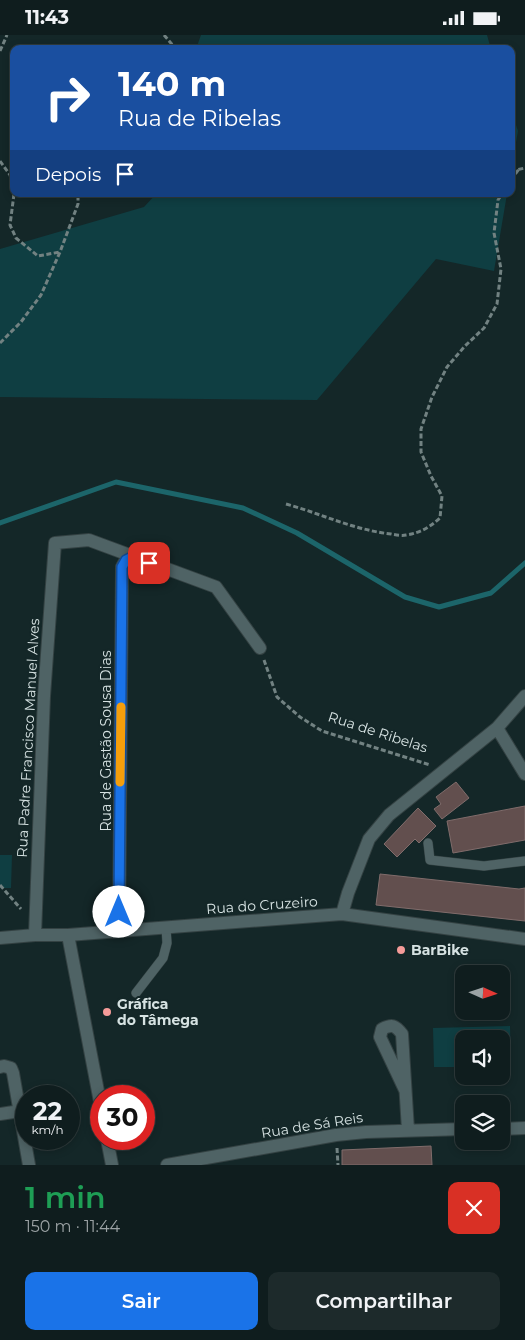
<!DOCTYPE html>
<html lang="pt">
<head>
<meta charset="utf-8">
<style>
  body { margin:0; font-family:Montserrat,sans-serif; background:#1d2a2b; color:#f1f3f6; height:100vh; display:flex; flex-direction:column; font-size:19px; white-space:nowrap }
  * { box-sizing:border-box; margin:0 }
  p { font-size:16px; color:#9ba2a4 }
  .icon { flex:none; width:28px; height:28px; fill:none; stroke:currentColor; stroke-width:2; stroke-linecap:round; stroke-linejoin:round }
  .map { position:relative; height:1130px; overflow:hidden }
  .drawer { display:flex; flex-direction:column; background:#0f1d1e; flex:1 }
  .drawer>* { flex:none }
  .top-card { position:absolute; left:10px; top:10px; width:505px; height:152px; border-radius:10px; box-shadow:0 2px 8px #0003,0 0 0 1px #2f3b3c; background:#1a4fa0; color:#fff; overflow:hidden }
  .needle { width:32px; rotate:93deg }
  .tools { position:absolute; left:455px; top:930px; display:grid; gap:10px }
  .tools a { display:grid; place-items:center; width:55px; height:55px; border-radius:10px; background:#0f1d1e; box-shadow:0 2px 8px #0003,0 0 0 1px #2f3b3c; font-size:25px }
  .speed { position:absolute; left:15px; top:1050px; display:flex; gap:10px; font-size:25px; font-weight:700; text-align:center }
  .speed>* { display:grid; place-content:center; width:65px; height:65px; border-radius:50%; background:#0f1d1e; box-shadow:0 2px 8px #0003,0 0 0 1px #2f3b3c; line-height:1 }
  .speed small { font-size:12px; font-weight:400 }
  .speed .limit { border:8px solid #d22; background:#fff; color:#111 }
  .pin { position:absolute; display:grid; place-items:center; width:42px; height:42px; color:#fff; margin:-21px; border-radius:10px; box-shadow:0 2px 8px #0006 }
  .me { position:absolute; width:55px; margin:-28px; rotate:0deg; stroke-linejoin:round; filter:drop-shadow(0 0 4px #0008) }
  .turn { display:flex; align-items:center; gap:18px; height:105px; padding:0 25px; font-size:22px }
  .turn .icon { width:65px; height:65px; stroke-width:2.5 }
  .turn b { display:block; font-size:35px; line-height:42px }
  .then { display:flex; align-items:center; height:48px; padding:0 25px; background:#0003; gap:10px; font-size:19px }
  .round { display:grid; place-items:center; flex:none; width:52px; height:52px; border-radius:10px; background:#1d2a2b }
  .summary { display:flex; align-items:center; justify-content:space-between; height:85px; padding:0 25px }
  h1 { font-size:30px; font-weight:600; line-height:38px; color:#1e9e55 }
  .cta { display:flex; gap:10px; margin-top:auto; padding:10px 25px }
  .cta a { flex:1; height:58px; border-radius:10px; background:#1a73e8; color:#fff; font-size:20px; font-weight:600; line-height:58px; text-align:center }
  .cta a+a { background:#1d2a2b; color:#f1f3f6 }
  .status { display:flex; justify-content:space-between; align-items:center; height:35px; padding:0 25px; background:#0f1d1e; direction:ltr }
  .status svg { height:14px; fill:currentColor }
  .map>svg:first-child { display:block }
</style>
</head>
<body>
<div class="status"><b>11:43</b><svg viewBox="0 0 49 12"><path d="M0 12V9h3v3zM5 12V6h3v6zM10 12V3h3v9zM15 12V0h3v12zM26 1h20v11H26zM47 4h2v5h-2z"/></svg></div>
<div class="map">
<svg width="525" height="1130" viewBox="0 0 525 1130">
  <rect width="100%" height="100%" fill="#142728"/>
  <path fill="#0f3e42" d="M201 0H487L491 14H196Z
    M511 75 518 96 511 136Z
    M156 159H507L494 236 436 224 317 365 0 362V214L144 172Z
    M0 820H12L11 853H0Z
    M510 991 511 1031H501V1004H464V1032H434L433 993Z"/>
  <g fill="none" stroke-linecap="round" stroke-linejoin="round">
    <path stroke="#1c656a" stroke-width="5" d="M0 488 116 447 243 473 297 498 405 562 439 572 491 558 525 528"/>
  </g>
  <path fill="#624f4e" stroke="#806c6b" d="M456 747 469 763 442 784 434 774 441 769 436 762Z
    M525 771V805L453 818 447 786Z
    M418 773 436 791 419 808 415 804 397 822 384 809Z
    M380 839 519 854 525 853V886L376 870Z
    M431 1111 432 1130H342V1115Z"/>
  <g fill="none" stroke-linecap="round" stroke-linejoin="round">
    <defs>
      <path id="lane" d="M428 808 430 825 484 831 525 826
        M136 958 163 923 167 908 166 893"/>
      <path id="street" d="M497 693 525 739
        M342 879 348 858 369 804 389 780 497 693 525 661
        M119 896 122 532 126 525 132 522
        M35 900 44 661 55 508 89 505 216 552 260 613
        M68 900 101 1072
        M0 903 35 900H68L342 879 525 904
        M0 1032 4 1031 11 1033 13 1038 29 1130
        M405 1055 380 1002 382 994C392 989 395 990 402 999L408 1095
        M0 1079 20 1076
        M501 1094 525 1093
        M107 1104 112 1130
        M167 1130 336 1100 366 1097 464 1094"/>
    </defs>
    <use href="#lane" stroke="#344243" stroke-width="10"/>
    <use href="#street" stroke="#344243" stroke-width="14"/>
    <path stroke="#728282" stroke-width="3" stroke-dasharray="5 2.5" stroke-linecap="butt" d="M164 0 176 14
      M0 16 7 0
      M0 126 10 140 14 154
      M511 136 525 133
      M511 145 519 134
      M14 159 10 190 16 203 38 221 60 217
      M0 308 21 287 41 260 60 217 78 169V159
      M286 469C322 479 354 495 391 499 396 500 402 501 406 500 420 498 430 492 440 483L442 461 431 441 421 417V394L432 362 447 332 465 311 484 293 497 269 501 234 494 198 498 165 502 159
      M264 625 277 662 300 682 322 696 430 730
      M0 850 21 874
      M337 1113 338 1130"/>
    <use href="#lane" stroke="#4f6365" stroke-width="9"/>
    <use href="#street" stroke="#4f6365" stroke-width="12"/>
  </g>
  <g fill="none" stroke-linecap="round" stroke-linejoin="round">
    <defs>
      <path id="route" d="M119 877 122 532 126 525 132 522 149 528"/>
    </defs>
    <use href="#route" stroke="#114b97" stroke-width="12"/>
    <use href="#route" stroke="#1a73e8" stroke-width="9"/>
    <path stroke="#f59e0b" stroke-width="9" d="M120 747 121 672"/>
  </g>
  <g fill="#f59b99" stroke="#142728" stroke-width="2">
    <circle cx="401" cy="915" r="5"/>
    <circle cx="107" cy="977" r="5"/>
  </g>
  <g text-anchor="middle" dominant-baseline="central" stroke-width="4" stroke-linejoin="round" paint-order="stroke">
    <g font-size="14" fill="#d6e2e2" stroke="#142728">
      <text transform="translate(378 697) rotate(18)">Rua de Ribelas</text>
      <text transform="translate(28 703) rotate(-87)">Rua Padre Francisco Manuel Alves</text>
      <text transform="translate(106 706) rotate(-90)">Rua de Gastão Sousa Dias</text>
      <text transform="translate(262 870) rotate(-4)">Rua do Cruzeiro</text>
      <text transform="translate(312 1090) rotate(-9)">Rua de Sá Reis</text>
    </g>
    <g font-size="14" font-weight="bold" fill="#d6e2e2" stroke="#142728" text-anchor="start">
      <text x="411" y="915">BarBike</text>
      <text x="117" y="969">Gráfica<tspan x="117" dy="16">do Tâmega</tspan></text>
    </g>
  </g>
</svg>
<div class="tools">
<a><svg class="needle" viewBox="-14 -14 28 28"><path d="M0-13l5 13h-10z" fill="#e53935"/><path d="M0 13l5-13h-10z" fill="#9ba2a4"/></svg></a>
<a><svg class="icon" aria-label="sound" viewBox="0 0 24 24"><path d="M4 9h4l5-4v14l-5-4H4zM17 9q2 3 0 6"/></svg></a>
<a><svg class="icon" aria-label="layers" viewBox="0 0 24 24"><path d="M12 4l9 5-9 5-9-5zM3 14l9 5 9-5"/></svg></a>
</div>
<div class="speed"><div>22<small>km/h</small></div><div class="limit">30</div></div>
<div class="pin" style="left:149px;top:528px;background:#d93025"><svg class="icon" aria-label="arrive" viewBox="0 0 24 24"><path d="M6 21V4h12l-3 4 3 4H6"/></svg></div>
<svg class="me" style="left:119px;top:877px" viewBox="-20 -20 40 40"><circle r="19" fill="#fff"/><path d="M0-13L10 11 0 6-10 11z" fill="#1a73e8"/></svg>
<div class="top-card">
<div class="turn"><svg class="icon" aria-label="right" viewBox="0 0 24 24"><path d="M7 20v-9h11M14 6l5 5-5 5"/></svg><div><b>140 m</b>Rua de Ribelas</div></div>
<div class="then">Depois<svg class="icon" aria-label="arrive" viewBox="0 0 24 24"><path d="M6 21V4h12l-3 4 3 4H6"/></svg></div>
</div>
</div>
<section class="drawer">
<div class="summary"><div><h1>1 min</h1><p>150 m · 11:44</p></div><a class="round" style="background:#d93025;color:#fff"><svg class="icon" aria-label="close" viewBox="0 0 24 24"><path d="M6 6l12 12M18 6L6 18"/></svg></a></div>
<div class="cta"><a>Sair</a><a>Compartilhar</a></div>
</section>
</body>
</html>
